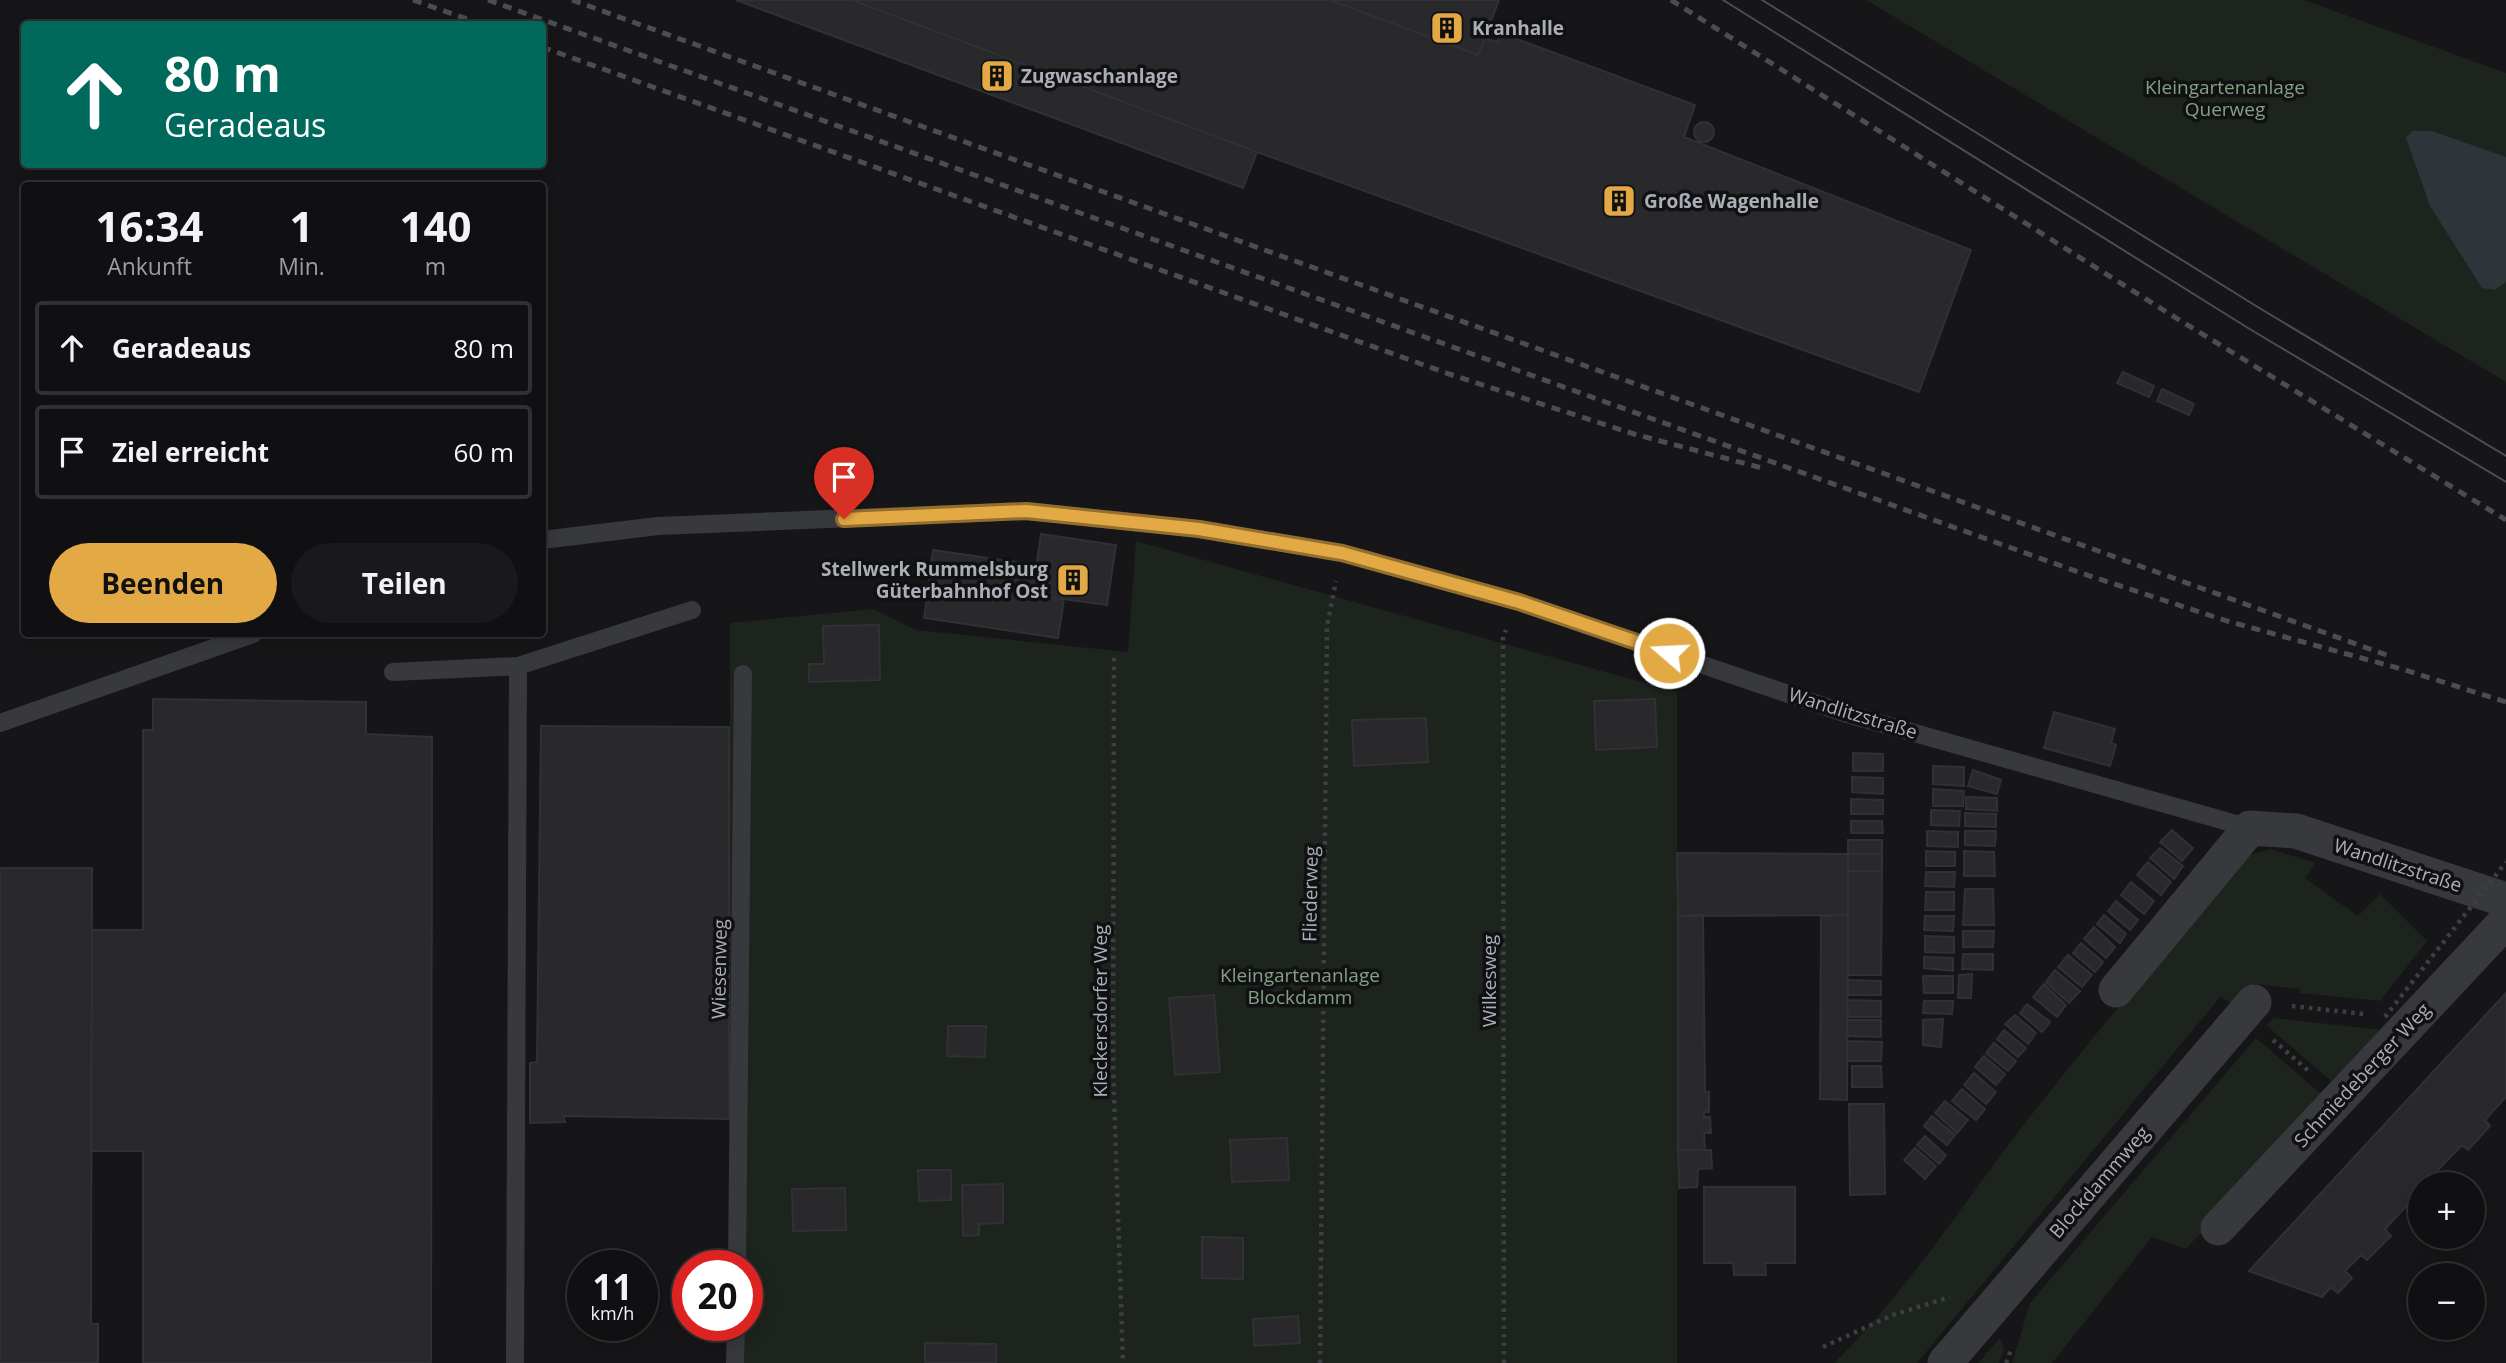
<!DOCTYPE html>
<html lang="de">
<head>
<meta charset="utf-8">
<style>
  body { margin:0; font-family:"Open Sans",sans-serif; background:#19191b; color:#f1f3f6; height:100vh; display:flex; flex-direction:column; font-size:26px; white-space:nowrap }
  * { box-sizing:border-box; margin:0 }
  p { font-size:23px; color:#9c9d9f }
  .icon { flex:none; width:38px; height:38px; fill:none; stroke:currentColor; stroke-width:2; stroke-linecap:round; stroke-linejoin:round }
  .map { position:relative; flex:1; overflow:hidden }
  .details { position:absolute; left:21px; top:182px; width:525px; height:455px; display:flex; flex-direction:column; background:#101012; border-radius:7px; box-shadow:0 4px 18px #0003,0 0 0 2px #303032 }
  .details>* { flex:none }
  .hud { position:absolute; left:21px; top:21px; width:525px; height:147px; border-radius:7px; box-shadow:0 4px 18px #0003,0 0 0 2px #303032; background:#00695c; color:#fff; overflow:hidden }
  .tools { position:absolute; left:2408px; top:1172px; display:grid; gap:14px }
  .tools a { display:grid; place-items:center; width:77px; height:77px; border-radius:50%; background:#101012; box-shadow:0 4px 18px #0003,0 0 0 2px #303032; font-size:35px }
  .speed { position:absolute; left:567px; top:1250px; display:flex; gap:14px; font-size:35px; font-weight:700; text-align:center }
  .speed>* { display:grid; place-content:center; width:91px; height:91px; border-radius:50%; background:#101012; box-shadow:0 4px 18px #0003,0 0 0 2px #303032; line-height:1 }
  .speed small { font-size:18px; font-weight:400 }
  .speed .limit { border:10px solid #d22; background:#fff; color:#111 }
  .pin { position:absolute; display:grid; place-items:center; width:60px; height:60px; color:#fff; margin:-72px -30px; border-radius:50% 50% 50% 0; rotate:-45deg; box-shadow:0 0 7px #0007 }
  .pin .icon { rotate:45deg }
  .me { position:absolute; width:77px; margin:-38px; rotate:289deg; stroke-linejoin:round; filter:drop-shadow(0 0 5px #0008) }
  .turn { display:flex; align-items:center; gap:24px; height:147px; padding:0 28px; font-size:32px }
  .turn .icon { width:91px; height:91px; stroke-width:2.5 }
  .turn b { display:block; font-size:49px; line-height:60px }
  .eta { display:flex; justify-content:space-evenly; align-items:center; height:119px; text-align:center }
  .eta b { font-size:42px; font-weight:700; line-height:49px }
  .cta { display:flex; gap:14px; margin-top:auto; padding:14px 28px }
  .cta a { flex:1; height:80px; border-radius:42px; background:#e2a945; color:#111; font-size:28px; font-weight:700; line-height:80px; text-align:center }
  .cta a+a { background:#19191b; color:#f1f3f6 }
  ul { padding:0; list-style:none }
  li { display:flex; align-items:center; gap:21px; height:94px; margin:0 14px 10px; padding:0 14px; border:4px solid #303032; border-radius:7px }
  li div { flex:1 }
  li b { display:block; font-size:26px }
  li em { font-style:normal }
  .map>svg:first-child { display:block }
</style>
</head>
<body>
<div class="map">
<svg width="2506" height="1363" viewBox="0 0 2506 1363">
  <rect width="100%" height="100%" fill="#161618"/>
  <path fill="#1d231d" d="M1866 0H2304L2506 73V382Z
    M1136 541 1677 692V1363H730V1325H747V1265H730V623L873 609 916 630 1128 652Z
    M2270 849 2316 863 2305 878 2358 916 2380 894 2427 941 2380 1001 2300 993V989L2254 984 2253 995 2238 1010 2221 996 1917 1363H1834C1902 1297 1956 1214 2013 1139 2087 1042 2167 949 2246 856Z
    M2274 1018 2391 1031 2337 1086 2266 1025Z
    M2256 1038 2326 1098 2186 1249 2152 1237 2052 1363H2012L2030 1303Z
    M2000 1338 2004 1350 1999 1363H1978Z"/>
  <path fill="#2d353b" d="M2412 131H2432L2506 157V282L2495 290 2482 288 2430 206 2406 138Z"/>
  <path fill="#29292c" stroke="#303134" stroke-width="2" d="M736 0H852L1257 152 1243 188Z
    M852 0H1330L1478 55 1485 38 1497 42 1501 33 1695 105 1684 137 1971 250 1919 392 1257 152Z
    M1330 0H1499L1478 55Z
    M1694 132a10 10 0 1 1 20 0a10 10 0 1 1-20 0Z
    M2123 372 2154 386 2149 397 2117 383Z
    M2162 389 2194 404 2189 415 2157 401Z
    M1041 534 1116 545 1107 605 1032 595Z
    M933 550 1036 565 1032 595 1064 599 1058 638 924 618Z
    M879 625 880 680 809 682V664H824L823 626Z
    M153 699 366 702V734L432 737 431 1363H143V1151H91L92 930H143V730H153Z
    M1655 699 1657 747 1596 750 1594 701Z
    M2054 712 2115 729 2111 743 2116 745 2110 766 2044 748Z
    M1426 718 1428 762 1354 766 1352 720Z
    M541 726 729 727V1119L563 1116 565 1122 530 1123V1063L537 1062Z
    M1853 753 1883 754V771H1853Z
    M1933 766 1964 767V786L1933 784Z
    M1973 770 2001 780 1997 794 1968 786Z
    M1852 777 1883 778V794L1852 792Z
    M1933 789 1964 791 1963 806H1933Z
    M1966 797 1997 798V811L1966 809Z
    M1851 799 1883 800V814H1851Z
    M1931 810 1960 811 1959 826 1931 825Z
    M1965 813 1996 814V827L1965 826Z
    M1851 821H1882L1883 833H1851Z
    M2172 830 2193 848 2182 861 2160 842Z
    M1927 831 1958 832V847L1927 846Z
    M1965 831H1996L1995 846 1965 845Z
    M1848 840H1882V854H1848Z
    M2160 848 2183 866 2174 879 2150 858Z
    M1926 851 1955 852V866H1926Z
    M1964 851 1994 852 1995 876H1964Z
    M1677 853 1848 854V915L1678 916Z
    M1848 854H1882V871H1848Z
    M2148 862 2171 882 2161 895 2137 875Z
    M0 868H92L91 1324H98V1363H0Z
    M1848 871H1882L1881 975H1848Z
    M1926 872H1955L1954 887 1925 886Z
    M2131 882 2154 901 2144 914 2121 895Z
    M1965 889H1993L1994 925H1963Z
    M1926 892H1954V910H1925Z
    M2116 901 2138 920 2130 930 2108 911Z
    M1703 915 1705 1092H1709V1112H1704V1117H1710L1711 1133H1704L1705 1150H1678V916Z
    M1848 915 1847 1100 1820 1099 1821 916Z
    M2104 915 2126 934 2120 943 2097 924Z
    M1925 916H1954L1953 931 1924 930Z
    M2094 927 2115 947 2106 958 2084 939Z
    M1963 931H1994L1993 947H1963Z
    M1925 936 1954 937V953L1925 952Z
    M2081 943 2103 962 2095 972 2073 953Z
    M1963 954H1993V970L1962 969Z
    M2068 955 2092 975 2082 987 2058 967Z
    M1924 957 1953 958V971L1924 968Z
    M2055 970 2080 991 2069 1003 2046 982Z
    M1972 974 1971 998H1958L1959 975Z
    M1923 976H1953V993H1924Z
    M1848 980 1881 981V995H1848Z
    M2044 984 2066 1005 2057 1017 2033 997Z
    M2506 993V1097L2485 1120 2490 1126 2468 1150 2462 1145 2434 1174 2441 1181 2437 1185H2420V1202L2418 1204 2413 1199 2385 1229 2391 1236 2367 1260 2361 1255 2345 1271 2352 1278 2338 1293 2331 1287 2322 1297 2249 1271Z
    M1214 995 1220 1072 1175 1075 1169 998Z
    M1847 1000 1881 1001V1017H1848Z
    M1924 1001H1953L1952 1014 1923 1013Z
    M2027 1004 2050 1022 2042 1032 2020 1013Z
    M2015 1015 2036 1033 2028 1044 2005 1024Z
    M1943 1019 1941 1047 1923 1045V1020Z
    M1847 1020H1881V1037L1847 1036Z
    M948 1026H986L985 1057 947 1056Z
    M2004 1030 2026 1048 2018 1057 1997 1039Z
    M1847 1041 1882 1042 1881 1061H1847Z
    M1994 1043 2016 1061 2008 1071 1986 1053Z
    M1984 1056 2005 1074 1996 1085 1975 1067Z
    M1852 1066H1881L1882 1087H1852Z
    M1974 1073 1996 1092 1986 1104 1964 1085Z
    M1962 1089 1985 1109 1976 1120 1952 1101Z
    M1945 1101 1968 1120 1957 1133 1935 1113Z
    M1849 1104H1884L1885 1194 1850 1195Z
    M1932 1116 1955 1135 1947 1145 1924 1126Z
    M1925 1136 1946 1155 1939 1164 1917 1145Z
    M1287 1138 1289 1180 1232 1182 1230 1140Z
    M1915 1148 1936 1166 1925 1179 1904 1160Z
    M1678 1150H1711L1712 1168 1698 1169 1697 1187 1679 1188Z
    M918 1170H951V1200L919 1201Z
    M1003 1184V1223L979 1224V1235L963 1236 962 1185Z
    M1704 1187H1795V1263H1765L1766 1275H1734L1733 1263H1704Z
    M845 1188 846 1230 793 1231 792 1189Z
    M1202 1237 1243 1238V1279L1202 1278Z
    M1298 1316 1300 1343 1254 1346 1253 1319Z
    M925 1343 996 1344V1363H925Z"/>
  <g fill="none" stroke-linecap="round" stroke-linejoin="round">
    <path stroke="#3e3f44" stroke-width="4.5" stroke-dasharray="3.5 5" stroke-linecap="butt" d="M1114 658 1113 1065 1123 1363
      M2292 1006 2364 1014
      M2273 1040 2311 1073
      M1823 1347 1893 1315 1950 1297
      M1320 1363 1327 626 1336 581
      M1504 1363 1503 637 1506 630
      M2006 1363 2012 1347"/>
    <path stroke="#38393d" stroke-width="18" d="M542 540 658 526 1026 511 1199 529 1342 553 1519 602 1844 713 2250 828
      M393 672 518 666
      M0 723 253 634
      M737 1265 743 674
      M515 1363 518 666 692 610
      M735 1363 736 1325"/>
    <path stroke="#38393d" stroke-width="35" d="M2116 990 2250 828 2296 831 2506 900
      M2218 1228 2506 921
      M1945 1363 2254 1002"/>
    <path stroke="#4b4d51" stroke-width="2" d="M1723 0 2248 328 2506 482
      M1762 0 2261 309 2506 456"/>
    <path stroke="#4b4d51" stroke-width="5" stroke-dasharray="9 7" stroke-linecap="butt" d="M413 0 481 24
      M488 0 2081 573 2227 621 2405 670 2506 702
      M572 0 2392 657
      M1671 0 2168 313 2506 520
      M542 47 1449 374 1634 434 1762 468"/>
    <path stroke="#3e3f44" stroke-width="4.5" stroke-dasharray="3.5 5" stroke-linecap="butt" d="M2385 1017 2506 862"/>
  </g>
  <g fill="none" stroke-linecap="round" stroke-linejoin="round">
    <defs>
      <path id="route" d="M844 519 1026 511 1199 529 1342 553 1519 602 1669 653"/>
    </defs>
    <use href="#route" stroke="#936e2d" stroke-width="18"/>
    <use href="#route" stroke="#e2a945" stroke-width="12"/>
  </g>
  <defs>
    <symbol id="building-square" viewBox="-11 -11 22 22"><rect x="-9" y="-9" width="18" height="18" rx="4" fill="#e2a945" stroke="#111113"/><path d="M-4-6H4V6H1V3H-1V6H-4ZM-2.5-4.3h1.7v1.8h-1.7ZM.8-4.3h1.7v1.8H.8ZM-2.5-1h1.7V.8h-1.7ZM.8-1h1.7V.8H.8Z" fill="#111"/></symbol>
  </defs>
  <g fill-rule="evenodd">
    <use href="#building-square" x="1428" y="9" width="38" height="38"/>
    <use href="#building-square" x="978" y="57" width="38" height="38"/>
    <use href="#building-square" x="1600" y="182" width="38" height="38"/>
    <use href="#building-square" x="1054" y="561" width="38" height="38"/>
  </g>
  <g text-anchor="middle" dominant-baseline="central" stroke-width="7" stroke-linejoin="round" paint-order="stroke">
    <g font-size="19" font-weight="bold" fill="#aaaeb7" stroke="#111113" text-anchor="start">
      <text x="1472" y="28">Kranhalle</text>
      <text x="1021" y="76">Zugwaschanlage</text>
      <text x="1644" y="201">Große Wagenhalle</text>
      <text x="1048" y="569" text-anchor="end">Stellwerk Rummelsburg<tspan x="1048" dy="22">Güterbahnhof Ost</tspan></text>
    </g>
    <g font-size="19" fill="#82a083" stroke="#111113">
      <text x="2225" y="87">Kleingartenanlage<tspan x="2225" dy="22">Querweg</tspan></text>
      <text x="1300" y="975">Kleingartenanlage<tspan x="1300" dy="22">Blockdamm</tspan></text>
    </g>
    <g font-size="19" fill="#aaaeb7" stroke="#111113">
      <text transform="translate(1853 713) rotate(17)">Wandlitzstraße</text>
      <text transform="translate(2398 865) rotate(18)">Wandlitzstraße</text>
      <text transform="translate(1310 894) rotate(-89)">Fliederweg</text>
      <text transform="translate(719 969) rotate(-89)">Wiesenweg</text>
      <text transform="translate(1489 981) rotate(-90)">Wilkesweg</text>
      <text transform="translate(1100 1011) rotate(-90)">Kleckersdorfer Weg</text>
      <text transform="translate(2362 1075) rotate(-47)">Schmiedeberger Weg</text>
      <text transform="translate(2099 1182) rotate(-49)">Blockdammweg</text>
    </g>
  </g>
</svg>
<div class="tools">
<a>+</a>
<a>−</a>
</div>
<div class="speed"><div>11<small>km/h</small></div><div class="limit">20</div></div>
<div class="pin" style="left:844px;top:519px;background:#d93025"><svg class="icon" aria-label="arrive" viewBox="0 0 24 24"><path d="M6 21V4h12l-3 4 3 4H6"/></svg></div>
<svg class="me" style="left:1669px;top:653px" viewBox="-20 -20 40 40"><circle r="17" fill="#e2a945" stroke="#fff" stroke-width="3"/><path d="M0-11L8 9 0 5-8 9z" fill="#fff"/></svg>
<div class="hud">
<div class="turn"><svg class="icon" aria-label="ahead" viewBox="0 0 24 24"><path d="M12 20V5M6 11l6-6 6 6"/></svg><div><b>80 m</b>Geradeaus</div></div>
</div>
<section class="details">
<div class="eta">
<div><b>16:34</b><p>Ankunft</p></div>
<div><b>1</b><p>Min.</p></div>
<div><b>140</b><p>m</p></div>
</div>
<ul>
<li><svg class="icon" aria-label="ahead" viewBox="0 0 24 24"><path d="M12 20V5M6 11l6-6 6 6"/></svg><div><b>Geradeaus</b></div><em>80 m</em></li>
<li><svg class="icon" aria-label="arrive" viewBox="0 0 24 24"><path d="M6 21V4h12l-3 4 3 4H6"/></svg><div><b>Ziel erreicht</b></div><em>60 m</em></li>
</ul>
<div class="cta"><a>Beenden</a><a>Teilen</a></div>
</section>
</div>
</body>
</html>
